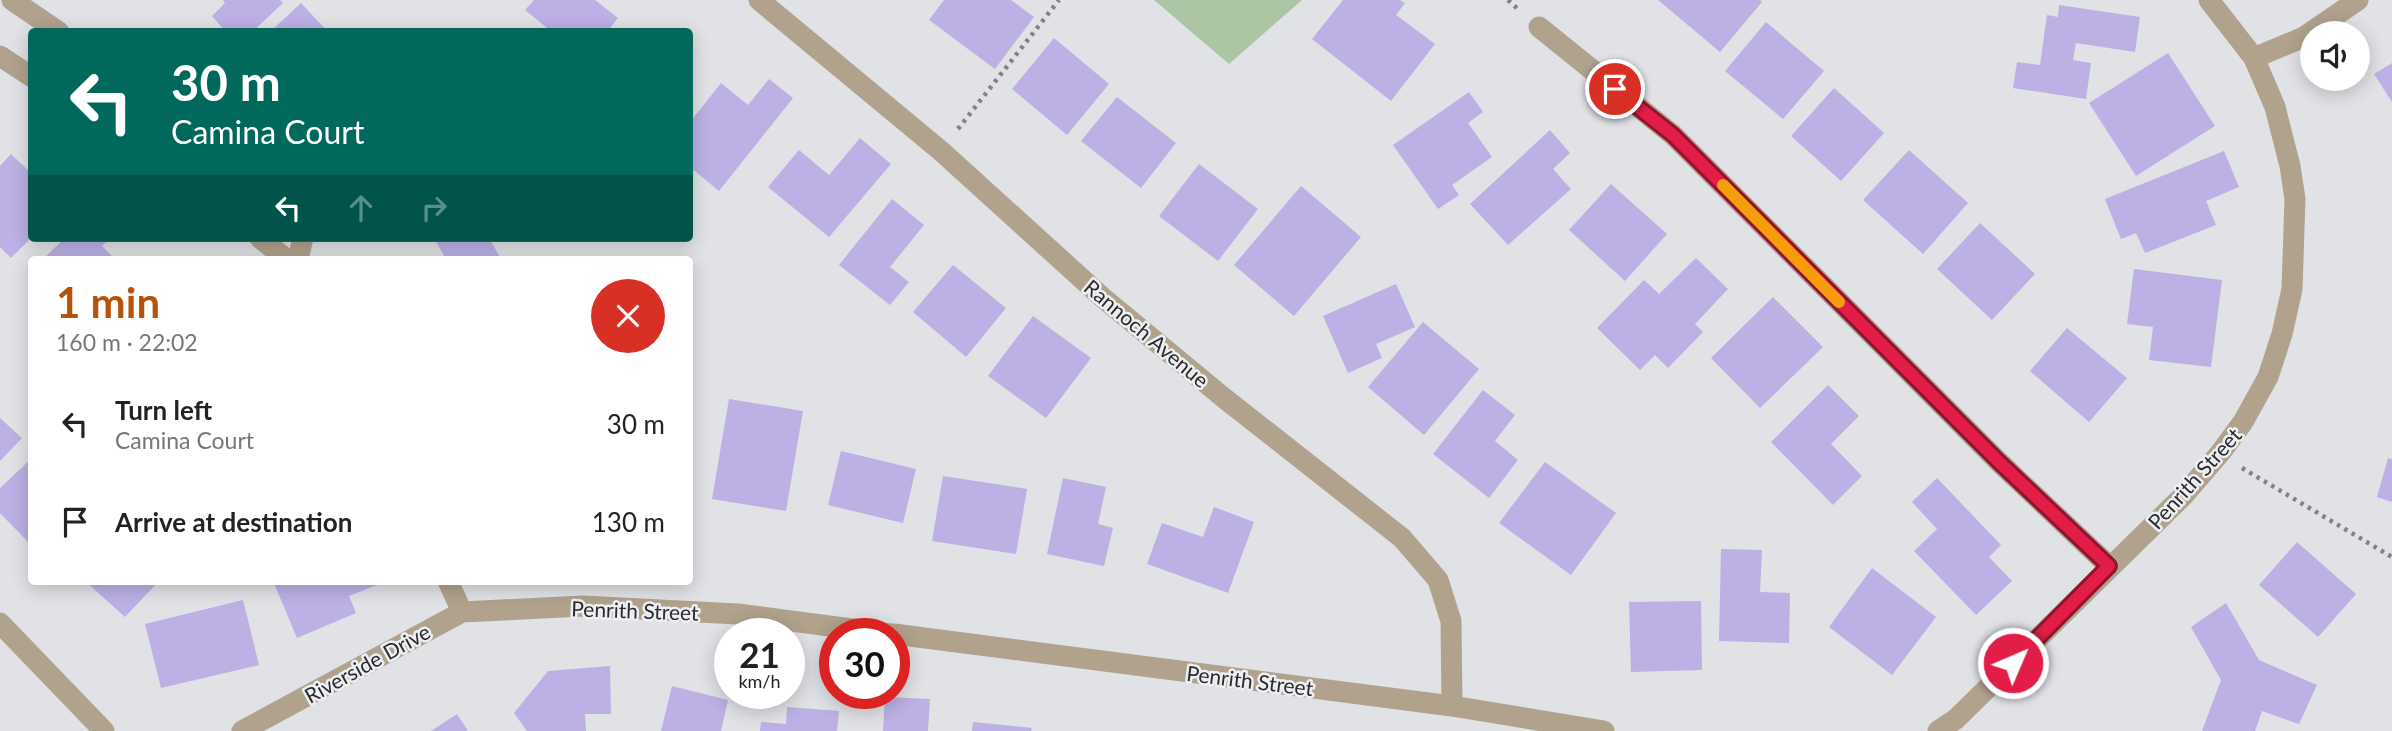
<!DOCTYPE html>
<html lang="en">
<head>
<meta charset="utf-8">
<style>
  body { margin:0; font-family:Lato,sans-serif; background:#f6f6f6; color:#222; height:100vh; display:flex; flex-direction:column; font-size:26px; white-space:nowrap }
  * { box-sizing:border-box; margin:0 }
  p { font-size:23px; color:#767676 }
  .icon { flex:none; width:38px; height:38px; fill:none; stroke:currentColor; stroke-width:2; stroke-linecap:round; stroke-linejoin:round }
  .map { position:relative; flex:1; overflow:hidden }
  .side { position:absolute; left:28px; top:256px; width:665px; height:329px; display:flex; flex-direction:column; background:#fff; border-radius:7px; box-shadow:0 4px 18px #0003 }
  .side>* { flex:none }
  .guide { position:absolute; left:28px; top:28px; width:665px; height:214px; border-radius:7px; box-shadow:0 4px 18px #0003; background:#00695c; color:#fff; overflow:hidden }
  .tools { position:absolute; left:2300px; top:21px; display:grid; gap:14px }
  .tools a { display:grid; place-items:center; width:70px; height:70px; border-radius:50%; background:#fff; box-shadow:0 4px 18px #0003; font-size:35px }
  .speed { position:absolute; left:714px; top:618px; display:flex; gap:14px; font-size:35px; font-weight:700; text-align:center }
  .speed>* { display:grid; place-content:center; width:91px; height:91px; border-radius:50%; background:#fff; box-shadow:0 4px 18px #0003; line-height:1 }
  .speed small { font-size:18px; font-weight:400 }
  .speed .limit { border:10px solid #d22; background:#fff; color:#111 }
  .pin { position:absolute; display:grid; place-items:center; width:60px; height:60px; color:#fff; margin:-30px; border:4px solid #fff; border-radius:50%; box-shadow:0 2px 7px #0007 }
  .me { position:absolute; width:77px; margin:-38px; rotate:45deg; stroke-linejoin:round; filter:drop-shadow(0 0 5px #0008) }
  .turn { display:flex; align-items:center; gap:24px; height:147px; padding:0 28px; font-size:32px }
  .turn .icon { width:91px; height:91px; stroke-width:2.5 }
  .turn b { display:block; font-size:49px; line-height:60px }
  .lanes { display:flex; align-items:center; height:66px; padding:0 28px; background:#0003; justify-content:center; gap:35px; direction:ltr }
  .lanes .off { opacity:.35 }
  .round { display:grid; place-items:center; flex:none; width:74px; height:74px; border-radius:37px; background:#f6f6f6 }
  .headline { display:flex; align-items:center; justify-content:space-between; height:119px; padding:0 28px }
  h1 { font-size:42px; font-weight:700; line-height:52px; color:#b45309 }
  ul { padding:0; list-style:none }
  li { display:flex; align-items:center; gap:21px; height:98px; padding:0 28px }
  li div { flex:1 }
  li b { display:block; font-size:26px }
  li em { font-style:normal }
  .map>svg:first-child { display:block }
</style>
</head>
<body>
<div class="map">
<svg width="2392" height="731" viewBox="0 0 2392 731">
  <rect width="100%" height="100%" fill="#e0e2e6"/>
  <path fill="#abc5a5" d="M1154 0H1302L1229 64Z"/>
  <path fill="#bcb0e5" d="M223 0H280L283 3 252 32H226L212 16 225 3Z
    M534 0H595L618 18 607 32H552L525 10Z
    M944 0H1011L1034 17 995 69 929 20Z
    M1343 0H1400L1405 3 1396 15 1435 44 1391 101 1312 39Z
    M1658 0H1760L1762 2 1720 52Z
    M301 3 328 32H270Z
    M2059 5 2140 17 2135 52 2076 43 2073 60 2091 63 2086 99 2013 88 2017 62 2040 65 2047 15 2058 17Z
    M1766 22 1824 71 1783 119 1725 71Z
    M1054 38 1109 84 1067 135 1012 89Z
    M2168 53 2215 126 2136 176 2089 103Z
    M2392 63V102L2374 74Z
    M769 79 793 98 719 191 690 167V122L721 83 748 105Z
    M1834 88 1884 133 1841 181 1791 136Z
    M1469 92 1483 112 1468 123 1492 157 1452 185 1459 195 1438 209 1393 145Z
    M1117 97 1176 143 1141 188 1081 141Z
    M1550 130 1570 153 1553 169 1571 189 1508 245 1470 204Z
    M860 138 891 164 829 237 768 187 799 150 829 175Z
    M1909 150 1968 203 1923 254 1863 200Z
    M2224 151 2239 187 2206 201 2216 225 2145 253 2136 233 2121 239 2105 199Z
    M11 154 32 174V237L11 258 0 247V166Z
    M1199 164 1258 209 1218 261 1159 216Z
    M1611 184 1667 234 1625 281 1569 230Z
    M1301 186 1361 237 1294 316 1234 265Z
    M892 199 924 225 890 267 909 282 890 305 839 265Z
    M1980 223 2035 274 1992 320 1937 269Z
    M65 238H110L102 246 115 259H43Z
    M434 238H489L501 259H446Z
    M1696 258 1728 289 1695 324 1703 332 1668 368 1655 355 1640 370 1597 328 1644 280 1659 294Z
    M953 265 1006 308 966 357 913 312Z
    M2134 269 2222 280 2211 367 2149 360 2153 327 2127 324Z
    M1396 284 1415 327 1376 344 1382 358 1348 373 1323 316Z
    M1773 297 1823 347 1760 408 1711 358Z
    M1033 316 1091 358 1046 418 988 376Z
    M1423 322 1479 369 1424 435 1368 387Z
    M2067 328 2127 378 2089 422 2030 371Z
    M1828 385 1859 416 1831 444 1862 476 1833 505 1771 442Z
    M1483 390 1515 415 1495 441 1518 460 1489 498 1433 454Z
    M729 399 803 411 786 511 712 499Z
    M0 418 22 438 0 461Z
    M841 451 916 469 903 523 828 505Z
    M32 458V546L0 513V488Z
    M2388 458 2392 459V502L2377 497Z
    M1545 462 1616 513 1571 575 1499 523Z
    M943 476 1027 489 1016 554 932 541Z
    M1063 478 1106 487 1098 524 1113 528 1104 566 1047 554Z
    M1937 478 2001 545 1989 557 2012 581 1976 615 1914 551 1937 529 1912 502Z
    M1214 507 1254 522 1228 593 1147 564 1162 523 1203 537Z
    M2297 542 2356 594 2318 637 2259 585Z
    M1721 549 1762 550 1760 592 1790 593 1789 643 1719 641Z
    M1872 568 1936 617 1892 675 1829 627Z
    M85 581H159L125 617Z
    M273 581H387L349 596 356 613 297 638Z
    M243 600 259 665 161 688 145 624Z
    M1701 601 1702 670 1631 672 1629 602Z
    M2226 603 2259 660 2317 685 2299 724 2262 711 2255 731H2202L2221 680 2191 627Z
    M610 666 611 714H585L586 731H527L514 713 548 671Z
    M672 686 728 700 721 731H661Z
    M885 697 930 699 928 731H883Z
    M787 707 839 711 837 731H760L761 722 786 724Z
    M457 714 468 731H431Z
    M973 722 1032 728 1031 731H972Z"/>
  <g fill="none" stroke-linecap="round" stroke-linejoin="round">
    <path stroke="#828386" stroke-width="4.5" stroke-dasharray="3.5 5" stroke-linecap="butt" d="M1508 0 1520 11
      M958 129 1059 0
      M2242 468 2392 557"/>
    <path stroke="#b0a28d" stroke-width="21" d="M12 0 59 32
      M759 0 941 151 1102 297 1224 398 1402 538 1438 580 1451 621 1452 706
      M1539 27 1673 135 1999 462 2109 566
      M0 56 32 77
      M2254 58 2304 37 2358 0
      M260 238 286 259
      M298 259 303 238
      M462 612 583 606 738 614 890 634
      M0 623 104 731
      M894 634 1452 706 1604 731
      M242 731 462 612 448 581
      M1938 731 1956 719 2184 495 2221 452 2243 422 2268 377 2282 334 2292 289 2295 199 2290 166 2275 107 2254 58 2209 0"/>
  </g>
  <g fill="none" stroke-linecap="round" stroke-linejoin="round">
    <defs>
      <path id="route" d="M1615 89 1673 135 1999 462 2109 566 2013 663"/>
    </defs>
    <use href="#route" stroke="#92132f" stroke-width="18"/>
    <use href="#route" stroke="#e11d48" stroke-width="12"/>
    <path stroke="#f59e0b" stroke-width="12" d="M1723 185 1839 302"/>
  </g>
  <g text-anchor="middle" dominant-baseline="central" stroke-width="5" stroke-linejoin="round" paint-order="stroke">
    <g font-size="21" fill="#2a2a2c" stroke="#edeff3">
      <text transform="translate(1147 333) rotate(40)">Rannoch Avenue</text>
      <text transform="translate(2194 478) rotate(-48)">Penrith Street</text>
      <text transform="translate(635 610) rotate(2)">Penrith Street</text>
      <text transform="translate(367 663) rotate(-29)">Riverside Drive</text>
      <text transform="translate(1250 680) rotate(7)">Penrith Street</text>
    </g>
  </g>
</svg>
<div class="tools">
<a><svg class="icon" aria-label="sound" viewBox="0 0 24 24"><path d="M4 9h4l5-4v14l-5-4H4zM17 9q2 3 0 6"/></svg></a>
</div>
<div class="speed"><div>21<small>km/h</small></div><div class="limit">30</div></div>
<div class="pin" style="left:1615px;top:89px;background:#d93025"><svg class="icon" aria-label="arrive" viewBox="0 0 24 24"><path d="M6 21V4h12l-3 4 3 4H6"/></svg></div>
<svg class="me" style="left:2013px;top:663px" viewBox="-20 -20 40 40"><circle r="17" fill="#e11d48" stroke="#fff" stroke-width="3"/><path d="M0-11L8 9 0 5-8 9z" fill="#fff"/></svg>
<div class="guide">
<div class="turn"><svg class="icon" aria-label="left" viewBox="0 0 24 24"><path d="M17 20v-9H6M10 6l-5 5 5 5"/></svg><div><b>30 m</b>Camina Court</div></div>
<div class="lanes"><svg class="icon" aria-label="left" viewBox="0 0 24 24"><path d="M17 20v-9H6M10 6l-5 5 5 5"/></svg><svg class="icon off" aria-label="ahead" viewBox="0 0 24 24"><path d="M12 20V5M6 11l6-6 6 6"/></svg><svg class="icon off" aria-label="right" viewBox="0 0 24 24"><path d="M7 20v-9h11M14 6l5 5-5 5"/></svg></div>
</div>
<section class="side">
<div class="headline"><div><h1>1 min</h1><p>160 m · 22:02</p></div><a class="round" style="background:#d93025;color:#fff"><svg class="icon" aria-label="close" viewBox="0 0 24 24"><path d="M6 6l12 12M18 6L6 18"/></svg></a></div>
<ul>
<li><svg class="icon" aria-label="left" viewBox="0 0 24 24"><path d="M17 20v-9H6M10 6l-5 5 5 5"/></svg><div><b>Turn left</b><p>Camina Court</p></div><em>30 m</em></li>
<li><svg class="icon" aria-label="arrive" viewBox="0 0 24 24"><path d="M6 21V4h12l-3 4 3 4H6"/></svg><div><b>Arrive at destination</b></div><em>130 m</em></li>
</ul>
</section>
</div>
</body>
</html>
